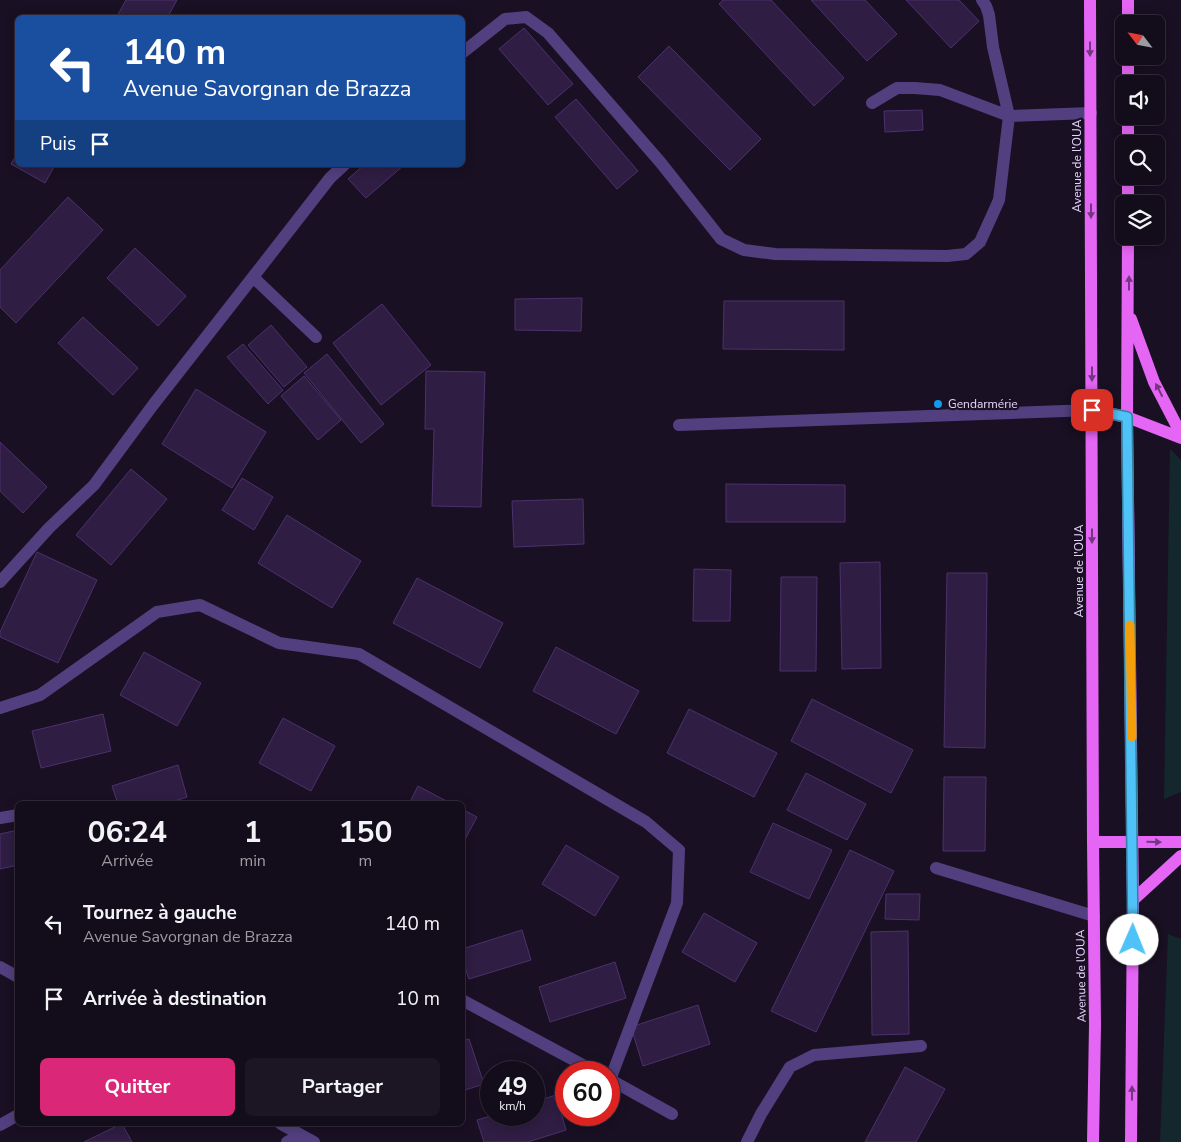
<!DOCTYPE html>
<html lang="fr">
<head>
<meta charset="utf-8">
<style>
  body { margin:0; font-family:"Nunito Sans",sans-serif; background:#1c1523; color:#f1f3f6; height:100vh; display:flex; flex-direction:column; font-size:19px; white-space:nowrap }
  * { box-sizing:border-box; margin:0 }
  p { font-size:16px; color:#9d9ba2 }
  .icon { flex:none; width:28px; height:28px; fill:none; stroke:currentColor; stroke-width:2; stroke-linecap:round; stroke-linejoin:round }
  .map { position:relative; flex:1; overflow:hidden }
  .sheet { position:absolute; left:15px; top:801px; width:450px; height:325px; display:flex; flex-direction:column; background:#130c1a; border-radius:8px; box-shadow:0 2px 12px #0003,0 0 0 1px #322c39 }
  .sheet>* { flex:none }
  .top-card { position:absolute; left:15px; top:15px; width:450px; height:152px; border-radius:8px; box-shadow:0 2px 12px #0003,0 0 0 1px #322c39; background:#1a4fa0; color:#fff; overflow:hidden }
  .needle { width:32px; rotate:302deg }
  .buttons { position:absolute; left:1115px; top:15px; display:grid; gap:10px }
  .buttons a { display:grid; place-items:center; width:50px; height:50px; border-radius:8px; background:#130c1a; box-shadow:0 2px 12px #0003,0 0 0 1px #322c39; font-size:25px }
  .speed { position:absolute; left:480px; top:1061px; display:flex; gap:10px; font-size:25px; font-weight:700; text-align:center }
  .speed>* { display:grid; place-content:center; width:65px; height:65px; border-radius:50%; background:#130c1a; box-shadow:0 2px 12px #0003,0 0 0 1px #322c39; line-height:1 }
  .speed small { font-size:12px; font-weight:400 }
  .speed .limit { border:8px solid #d22; background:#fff; color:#111 }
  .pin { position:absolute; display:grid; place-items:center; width:42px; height:42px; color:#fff; margin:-21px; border-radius:10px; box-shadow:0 2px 8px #0006 }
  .me { position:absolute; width:55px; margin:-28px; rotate:1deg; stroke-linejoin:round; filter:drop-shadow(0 0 4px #0008) }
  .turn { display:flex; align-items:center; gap:18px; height:105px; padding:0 25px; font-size:22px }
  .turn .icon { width:65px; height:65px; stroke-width:2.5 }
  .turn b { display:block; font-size:35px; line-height:42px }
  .then { display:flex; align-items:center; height:48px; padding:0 25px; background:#0003; gap:10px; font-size:19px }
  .eta { display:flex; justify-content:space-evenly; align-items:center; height:85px; text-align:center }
  .eta b { font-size:30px; font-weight:700; line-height:35px }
  .cta { display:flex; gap:10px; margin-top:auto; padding:10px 25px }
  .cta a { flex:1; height:58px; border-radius:8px; background:#db2777; color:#fff; font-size:20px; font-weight:700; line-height:58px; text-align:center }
  .cta a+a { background:#1c1523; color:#f1f3f6 }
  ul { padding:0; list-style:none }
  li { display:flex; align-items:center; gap:15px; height:75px; padding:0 25px }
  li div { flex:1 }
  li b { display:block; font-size:19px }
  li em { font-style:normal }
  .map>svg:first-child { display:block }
</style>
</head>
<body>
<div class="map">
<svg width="1181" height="1142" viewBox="0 0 1181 1142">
  <rect width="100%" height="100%" fill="#191023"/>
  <path fill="#14272d" d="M1170 449 1181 460V792L1164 799Z
    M1168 934 1181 939V1142H1160Z"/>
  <path fill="#2f1d43" stroke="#4d316d" d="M126 0H177L167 18H116Z
    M723 0H771L844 78 814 106 719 4Z
    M811 0H865L897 34 867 61Z
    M906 0H959L979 21 951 48Z
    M524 28 573 84 548 105 499 49Z
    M669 46 761 139 730 170 638 77Z
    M576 99 638 171 617 189 555 117Z
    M922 110 923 130 885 132 884 111Z
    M18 152V165H55L45 183 11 164Z
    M364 165H404L366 198 348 179Z
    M68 197 103 230 16 323 0 307V270Z
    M135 248 186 296 158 326 107 278Z
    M582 298 581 331 515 330V299Z
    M724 301H844V350L723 349Z
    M382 304 431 365 381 405 333 343Z
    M83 317 138 368 113 395 58 343Z
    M271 325 307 367 284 387 248 345Z
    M243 344 283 390 268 404 227 357Z
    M327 354 384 424 361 443 304 373Z
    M426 371 485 372 481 507 432 506 434 429H425Z
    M304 376 341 420 318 440 281 396Z
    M196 389 266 432 232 488 162 444Z
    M0 442 47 487 23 513 0 491Z
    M131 469 167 499 111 565 76 535Z
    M242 478 273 497 254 530 222 510Z
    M726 484 845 485V522H726Z
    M583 499 584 544 514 547 512 501Z
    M287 515 361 561 332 608 258 563Z
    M37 552 97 580 58 663 0 637V632Z
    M880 562 881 668 842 669 840 563Z
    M694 569 731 570 730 621H693Z
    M947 573H987L985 748 944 747Z
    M781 577H817L816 671H780Z
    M417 578 503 623 480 668 393 623Z
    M556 647 639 691 616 734 533 691Z
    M144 652 201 683 177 726 120 695Z
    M812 699 913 750 891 793 791 741Z
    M689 709 777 753 754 797 667 753Z
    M103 714 111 751 41 768 32 731Z
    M283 718 335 746 311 791 259 763Z
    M178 765 187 797 165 804H118L112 786Z
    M806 773 866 804 847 840 787 810Z
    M944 777H986L985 851H943Z
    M418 786 452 804H409Z
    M462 809 477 817 462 845Z
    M773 823 832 850 809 899 750 872Z
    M18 830V865L0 869V834Z
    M566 845 619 877 595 916 542 884Z
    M850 850 894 871 816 1032 771 1011Z
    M886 894H920L919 920 885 919Z
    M704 913 757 943 735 982 682 952Z
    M522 930 531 960 469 979 462 959V949Z
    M908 931 909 1034 872 1035 871 932Z
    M615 962 626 998 550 1022 539 987Z
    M698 1005 710 1044 643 1066 631 1027Z
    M469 1039 484 1084 462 1091V1041Z
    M905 1067 945 1089 916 1142H865Z
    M556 1095 566 1130 528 1142H484L477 1120 494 1115H534V1102Z
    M122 1124 132 1142H84L121 1124Z"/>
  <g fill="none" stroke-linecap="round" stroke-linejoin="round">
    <path stroke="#523f7f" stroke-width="12" d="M462 53 505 19 526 17 548 33 661 163 721 239 744 250 775 254 947 256 966 254 980 242 999 200 1009 116 993 47 989 15 986 6 982 0
      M872 103 897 88H915L940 90 1009 116 1091 113
      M253 277 330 178 344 165
      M679 425 1092 410
      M0 582 49 528 94 485 153 405 253 277 316 337
      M0 708 40 695 157 612 200 605 279 643 359 654 646 822 679 850 677 903 610 1080
      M0 818 18 815
      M936 868 1094 916
      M0 967 18 977
      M462 1000 596 1072
      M609 1079 672 1114
      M281 1124 314 1142
      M0 1125 18 1115
      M287 1142 300 1135
      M747 1142 761 1114 790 1067 814 1055 921 1046"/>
    <path stroke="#e565f4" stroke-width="12" d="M1090 0 1093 842 1095 1025 1093 1142
      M1128 0V24
      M1128 56V84
      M1128 116V144
      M1128 176V204
      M1128 236 1127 417 1133 900 1131 1142
      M1131 319 1154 382 1181 434
      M1092 410 1127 417 1181 438
      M1093 842H1181
      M1133 900 1181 856"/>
  </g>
  <defs><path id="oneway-solid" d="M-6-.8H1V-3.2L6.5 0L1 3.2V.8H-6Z" transform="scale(1.25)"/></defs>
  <g fill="#753681">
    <use href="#oneway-solid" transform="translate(1090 49) rotate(90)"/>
    <use href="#oneway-solid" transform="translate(1091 211) rotate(90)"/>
    <use href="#oneway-solid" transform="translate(1129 283) rotate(-90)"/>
    <use href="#oneway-solid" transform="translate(1092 374) rotate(90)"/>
    <use href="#oneway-solid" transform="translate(1159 390) rotate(-117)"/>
    <use href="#oneway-solid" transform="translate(1092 536) rotate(90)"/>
    <use href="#oneway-solid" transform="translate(1154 842) rotate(1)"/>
    <use href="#oneway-solid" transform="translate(1132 1093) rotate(-90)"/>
  </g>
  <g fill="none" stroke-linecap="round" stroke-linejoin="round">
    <defs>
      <path id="route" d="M1092 410 1127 417 1133 940"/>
    </defs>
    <use href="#route" stroke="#337fa1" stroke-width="12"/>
    <use href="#route" stroke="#4fc3f7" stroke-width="9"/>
    <path stroke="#f59e0b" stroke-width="9" d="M1130 625 1132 737"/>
  </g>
  <circle fill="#129bec" stroke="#191023" stroke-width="2" cx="938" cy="404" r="5"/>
  <g text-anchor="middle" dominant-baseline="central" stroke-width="4.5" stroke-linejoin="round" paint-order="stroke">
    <g font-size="12" fill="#e4d5fc" stroke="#191023">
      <text transform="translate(1077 166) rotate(-90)">Avenue de l'OUA</text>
      <text transform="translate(1079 571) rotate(-90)">Avenue de l'OUA</text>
      <text transform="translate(1081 976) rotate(-91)">Avenue de l'OUA</text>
    </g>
    <g font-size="12" fill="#e4d5fc" stroke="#191023" text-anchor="start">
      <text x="948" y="404">Gendarmérie</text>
    </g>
  </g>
</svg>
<div class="buttons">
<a><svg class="needle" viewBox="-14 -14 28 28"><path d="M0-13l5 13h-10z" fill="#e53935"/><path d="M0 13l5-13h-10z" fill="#9d9ba2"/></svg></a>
<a><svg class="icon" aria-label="sound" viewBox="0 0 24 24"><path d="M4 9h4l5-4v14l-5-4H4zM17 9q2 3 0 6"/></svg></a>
<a><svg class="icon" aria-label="search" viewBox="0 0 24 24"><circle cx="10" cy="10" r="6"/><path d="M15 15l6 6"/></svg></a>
<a><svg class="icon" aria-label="layers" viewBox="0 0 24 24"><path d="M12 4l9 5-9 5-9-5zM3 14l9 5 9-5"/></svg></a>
</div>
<div class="speed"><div>49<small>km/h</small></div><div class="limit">60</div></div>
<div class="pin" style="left:1092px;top:410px;background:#d93025"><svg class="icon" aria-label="arrive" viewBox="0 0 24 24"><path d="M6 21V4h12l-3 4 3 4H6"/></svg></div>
<svg class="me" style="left:1133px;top:940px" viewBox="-20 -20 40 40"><circle r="19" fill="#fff"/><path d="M0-13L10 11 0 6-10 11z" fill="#4fc3f7"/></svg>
<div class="top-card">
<div class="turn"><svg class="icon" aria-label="left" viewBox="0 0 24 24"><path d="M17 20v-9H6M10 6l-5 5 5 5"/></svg><div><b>140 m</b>Avenue Savorgnan de Brazza</div></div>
<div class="then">Puis<svg class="icon" aria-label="arrive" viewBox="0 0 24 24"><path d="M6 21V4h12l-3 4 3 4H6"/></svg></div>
</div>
<section class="sheet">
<div class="eta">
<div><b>06:24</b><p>Arrivée</p></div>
<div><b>1</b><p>min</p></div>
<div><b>150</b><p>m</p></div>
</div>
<ul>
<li><svg class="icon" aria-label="left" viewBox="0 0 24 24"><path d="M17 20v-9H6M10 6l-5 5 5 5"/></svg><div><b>Tournez à gauche</b><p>Avenue Savorgnan de Brazza</p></div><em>140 m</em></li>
<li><svg class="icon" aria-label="arrive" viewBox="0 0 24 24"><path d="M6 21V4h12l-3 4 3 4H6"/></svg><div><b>Arrivée à destination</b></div><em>10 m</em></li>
</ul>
<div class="cta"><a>Quitter</a><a>Partager</a></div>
</section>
</div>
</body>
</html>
